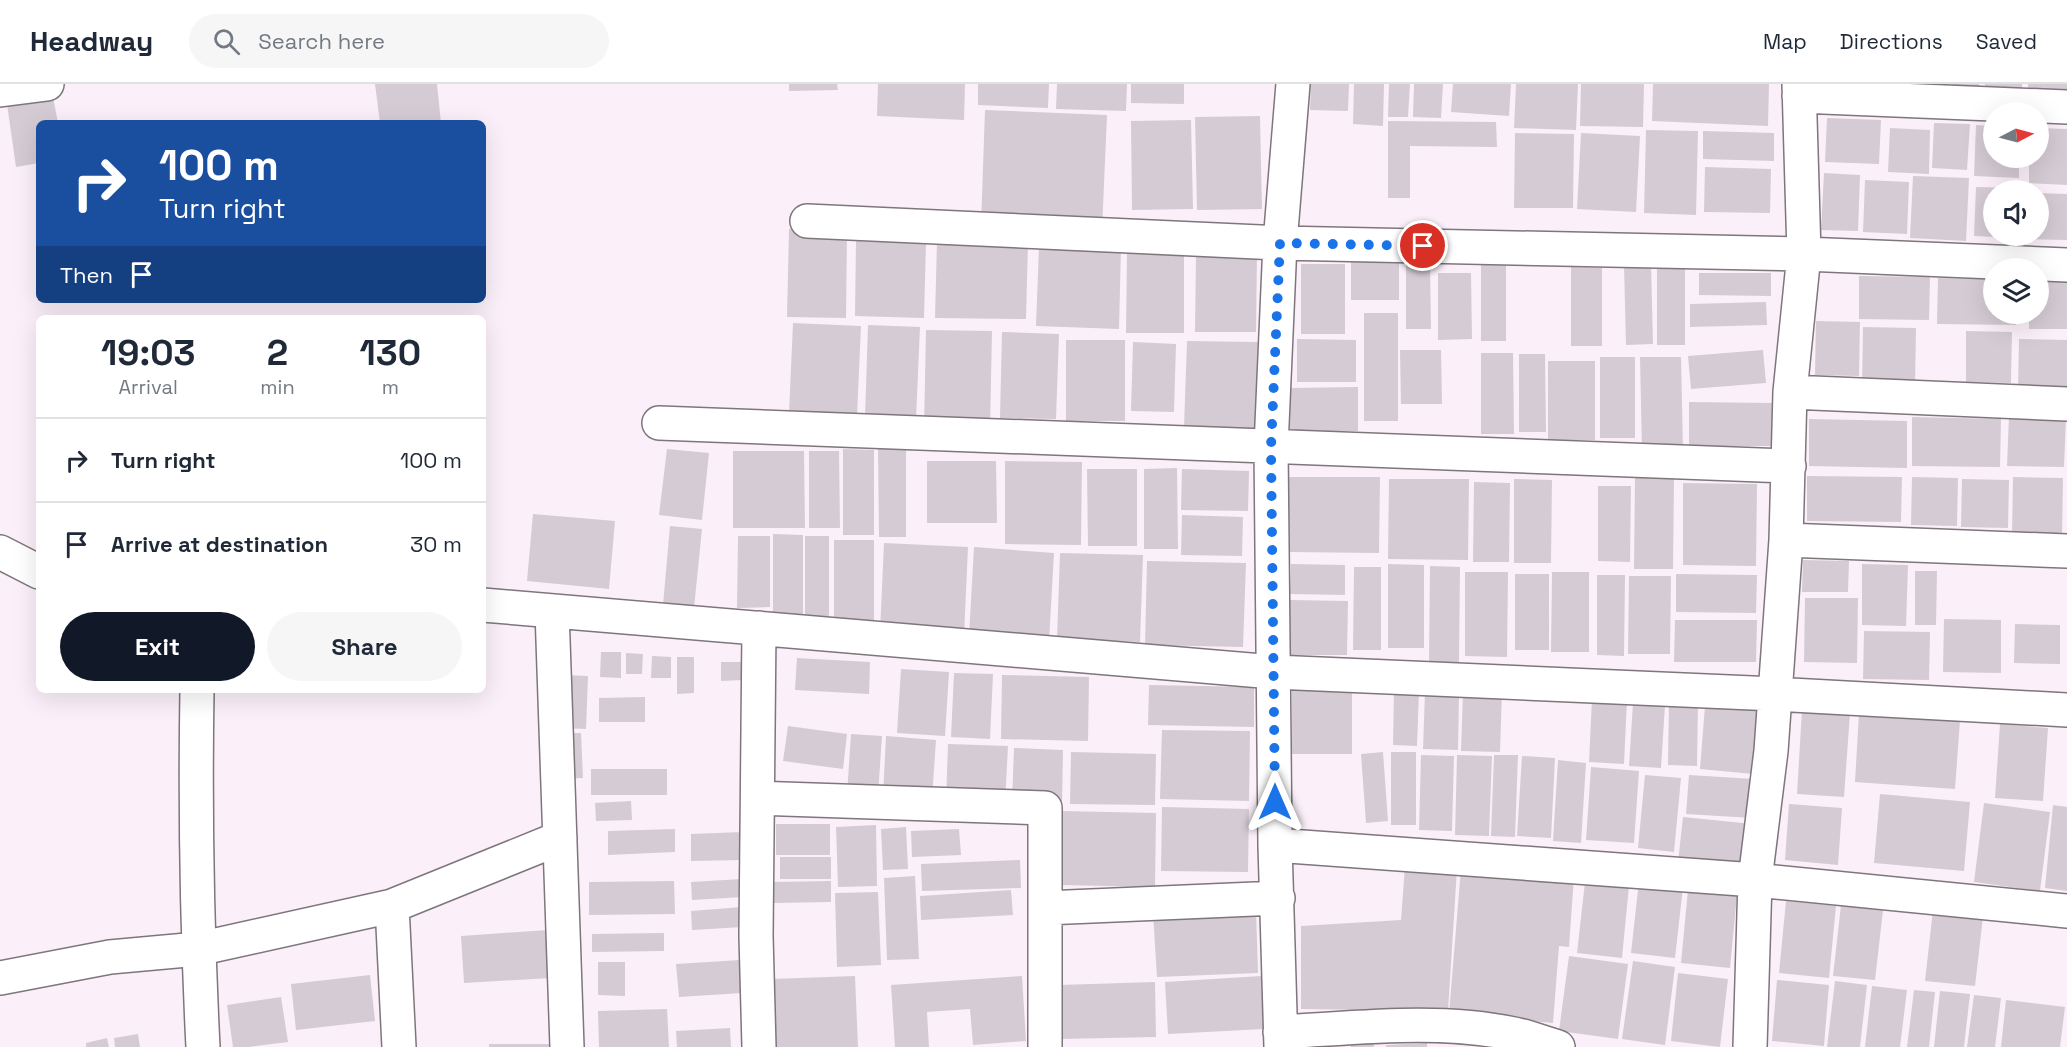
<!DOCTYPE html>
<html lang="en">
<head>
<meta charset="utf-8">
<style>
  body { margin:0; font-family:"Space Grotesk",sans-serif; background:#f6f6f7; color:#1f2937; height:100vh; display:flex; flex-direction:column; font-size:22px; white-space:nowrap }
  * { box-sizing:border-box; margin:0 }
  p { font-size:20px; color:#747a83 }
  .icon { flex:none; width:33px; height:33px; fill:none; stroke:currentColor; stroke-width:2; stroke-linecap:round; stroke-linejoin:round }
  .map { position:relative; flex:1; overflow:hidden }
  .drawer { position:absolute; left:36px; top:231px; width:450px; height:378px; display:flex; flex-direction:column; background:#fff; border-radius:9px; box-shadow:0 6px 24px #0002 }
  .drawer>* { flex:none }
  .hud { position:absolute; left:36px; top:36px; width:450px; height:183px; border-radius:9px; box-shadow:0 6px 24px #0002; background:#1a4fa0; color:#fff; overflow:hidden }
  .needle { width:39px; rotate:84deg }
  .controls { position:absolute; left:1983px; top:18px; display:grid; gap:12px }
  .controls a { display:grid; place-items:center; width:66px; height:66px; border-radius:50%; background:#fff; box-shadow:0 6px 24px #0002; font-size:30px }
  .pin { position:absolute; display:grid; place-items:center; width:51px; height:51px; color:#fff; margin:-26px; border:3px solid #fff; border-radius:50%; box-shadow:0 2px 6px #0007 }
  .me { position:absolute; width:66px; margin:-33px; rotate:0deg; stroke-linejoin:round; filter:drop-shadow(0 0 4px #0008) }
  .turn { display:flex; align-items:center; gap:21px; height:126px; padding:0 24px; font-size:27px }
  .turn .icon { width:78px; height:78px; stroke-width:2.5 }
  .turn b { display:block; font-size:42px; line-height:51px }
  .then { display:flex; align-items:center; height:57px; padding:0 24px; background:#0003; gap:12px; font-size:22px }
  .eta { display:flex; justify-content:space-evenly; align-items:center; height:102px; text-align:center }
  .eta b { font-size:36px; font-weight:700; line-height:42px }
  .primary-button { display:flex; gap:12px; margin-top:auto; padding:12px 24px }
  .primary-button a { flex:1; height:69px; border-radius:36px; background:#111827; color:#fff; font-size:24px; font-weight:700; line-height:69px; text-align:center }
  .primary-button a+a { background:#f6f6f7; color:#1f2937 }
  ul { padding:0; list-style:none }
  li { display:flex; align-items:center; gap:18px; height:84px; padding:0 24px; border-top:2px solid #e0e1e3 }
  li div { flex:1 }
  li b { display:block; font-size:22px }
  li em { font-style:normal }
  header { display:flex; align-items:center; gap:36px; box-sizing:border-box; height:84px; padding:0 30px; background:#fff; border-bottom:2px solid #e0e1e3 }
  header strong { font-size:28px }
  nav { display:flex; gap:33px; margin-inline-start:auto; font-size:21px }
  .search { width:420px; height:54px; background:#f6f6f7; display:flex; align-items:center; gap:15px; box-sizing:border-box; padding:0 21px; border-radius:33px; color:#747a83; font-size:22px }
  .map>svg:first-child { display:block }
</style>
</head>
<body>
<header>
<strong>Headway</strong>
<div class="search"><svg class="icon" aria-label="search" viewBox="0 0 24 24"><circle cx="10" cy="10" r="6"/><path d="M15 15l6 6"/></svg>Search here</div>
<nav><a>Map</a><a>Directions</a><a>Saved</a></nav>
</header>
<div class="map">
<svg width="2067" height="963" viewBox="0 0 2067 963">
  <rect width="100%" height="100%" fill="#fbf0f9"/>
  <path fill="#d5cbd4" d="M375 0H437L441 39H380Z
    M789 0H837L838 6 789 7Z
    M878 0H965L964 36 877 32Z
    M978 0H1049L1048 24 978 21Z
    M1057 0H1127L1126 27 1056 25Z
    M1131 0H1184V20L1131 19Z
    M1311 0H1349L1348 27 1310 26Z
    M1354 0H1384L1383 42 1353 40Z
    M1389 0H1410L1408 33H1388Z
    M1414 0H1443L1441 34 1413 33Z
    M1453 0H1511L1509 32 1451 28Z
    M1516 0H1578L1576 46 1514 44Z
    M1581 0H1644L1643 43 1580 42Z
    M1653 0H1769L1768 42 1652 37Z
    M1953 0H1979V8L1953 6Z
    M1985 0H2022V4L1985 2Z
    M2028 0H2067V15L2028 13Z
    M53 13 58 39H39V79L16 83 7 20Z
    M985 26 1107 31 1102 146 981 141Z
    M1260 32 1262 125 1197 126 1195 33Z
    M1827 34 1881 36 1879 80 1825 78Z
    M1191 36 1193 125 1132 126 1131 37Z
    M1388 37 1496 38 1497 63 1410 62V114H1388Z
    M1934 39 1970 40 1967 86 1932 84Z
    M1976 41 1994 42V74H2019V94L1974 92Z
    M1890 44 1930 46 1929 90 1888 88Z
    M2038 44 2067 45V101L2029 99V74H2038Z
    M1646 46 1698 47 1696 131 1644 129Z
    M1703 47 1774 49V77L1703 75Z
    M1515 49 1574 50 1573 124H1514Z
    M1581 49 1640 52 1636 128 1577 125Z
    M1705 83 1771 85 1770 129 1704 128Z
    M1824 89 1860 91 1858 147 1821 146Z
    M1913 92 1969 94 1966 157 1910 154Z
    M1865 96 1909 98 1907 150 1863 148Z
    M1976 103 2018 104V106H1994V153L1974 152Z
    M2038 109 2067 110V156L2026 155V152H2038Z
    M789 145 847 146 846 234 787 233Z
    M1994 152H2016L2015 154 1994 153Z
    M856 157 926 159 924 234 855 232Z
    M937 157 1028 159 1026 235 935 234Z
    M1039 162 1121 164 1119 245 1036 242Z
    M1127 170H1184V249H1126Z
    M1196 170 1257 171 1256 248H1195Z
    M1351 176H1399V216H1351Z
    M1481 178H1506V257H1481Z
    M1301 180H1345V250H1301Z
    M1430 180 1431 245H1406V181Z
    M1651 180 1653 260 1626 261 1624 181Z
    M1571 183 1602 184V262H1571Z
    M1657 183H1685V261H1657Z
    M1438 189H1471L1472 255 1438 256Z
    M1699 189H1771V212L1699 211Z
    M1859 192 1930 193 1929 236 1859 235Z
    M1938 194 1994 195V230H2016V241L1937 240Z
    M2038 196H2067V245H2029V230H2038Z
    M1766 218 1767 241 1690 243V220Z
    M1364 229H1398V337H1364Z
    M1816 237 1860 238 1859 292 1815 291Z
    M793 239 861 242 857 332 789 329Z
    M868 241 920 243 916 335 865 333Z
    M1863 243 1916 244 1915 302H1862Z
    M926 246 992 247 990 345 924 344Z
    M1966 247 2012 248 2011 299 1966 298Z
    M1002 248 1059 250 1056 335 1000 334Z
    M1297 255 1356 256V298H1297Z
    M2019 255 2067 256V305H2018Z
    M1066 256H1125V337H1066Z
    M1187 257 1258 258 1256 345 1184 343Z
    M1133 258 1176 260 1174 328 1131 327Z
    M1400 266H1441L1442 320H1401Z
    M1763 266 1766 299 1691 305 1688 272Z
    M1481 269H1513L1514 350H1481Z
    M1519 270H1545L1546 348H1519Z
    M1600 273H1635V354H1600Z
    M1640 273H1681L1683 366H1642Z
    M1548 277H1595V356H1548Z
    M1358 303V347H1289L1290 304Z
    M1689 318 1772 319V362H1689Z
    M2009 332 2066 333 2064 383 2007 382Z
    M1912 333 2001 335 2000 383 1912 382Z
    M1809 335 1907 337V384L1809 382Z
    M667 365 709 369 702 436 659 431Z
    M843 365 874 366V451H843Z
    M878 365H906V453H879Z
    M733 367H804L805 444H733Z
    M809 367H839L840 444H809Z
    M927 377H996L997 439H927Z
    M1005 377 1082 378 1081 461 1005 460Z
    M1177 384 1178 465H1144V385Z
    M1087 385H1137V462H1088Z
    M1182 385 1249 387 1248 427 1181 426Z
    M1807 392 1902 393 1901 438 1807 437Z
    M1289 393H1380L1379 469 1288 468Z
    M1635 393 1674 394 1673 485H1634Z
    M1912 393 1958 394 1957 442 1911 441Z
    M2013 393 2063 394 2062 453 2012 452Z
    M1389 395H1469L1468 476 1388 475Z
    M1514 395 1552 396 1551 479H1514Z
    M1962 395 2009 396 2008 444 1961 443Z
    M1474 398 1510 399 1509 478H1473Z
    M1683 399 1757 400 1756 482 1683 481Z
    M1598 402H1631L1630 478 1598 477Z
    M533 430 615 437 609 505 527 497Z
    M1182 431 1243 433 1242 472 1181 471Z
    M670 442 702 445 694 524 663 521Z
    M773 450 803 451V534L773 535Z
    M738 452H770V523L737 524Z
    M805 452H829V536H805Z
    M834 456H874V545H834Z
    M884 459 968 463 964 552 880 548Z
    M974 463 1054 469 1049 558 969 552Z
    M1060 469 1143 471 1140 558 1057 555Z
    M1803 476 1849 477 1848 508H1802Z
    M1147 477 1246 479 1243 563 1145 561Z
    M1291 480 1345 481V511L1290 510Z
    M1388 480 1424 481V564H1388Z
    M1862 480 1908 481 1906 542 1862 541Z
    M1430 482 1460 483 1459 578H1429Z
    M1354 483H1381V566H1353Z
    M1915 487H1937L1936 541H1915Z
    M1465 488H1508L1507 573 1465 572Z
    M1552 488H1589V568H1551Z
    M1515 490H1549V566H1515Z
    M1676 490 1757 491 1756 529 1676 528Z
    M1597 491H1625L1624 572 1597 571Z
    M1629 492H1671L1670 570H1628Z
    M1805 514H1858L1857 579 1804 578Z
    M1289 516 1348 517 1347 571H1288Z
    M1944 535 2001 536V589L1943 588Z
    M1675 536H1757L1756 578H1674Z
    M2015 540 2060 541V580L2014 579Z
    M1864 547 1930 548 1929 596 1863 595Z
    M601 568H621V594L600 593Z
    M626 569 643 570 642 590H626Z
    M652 572 671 573V594H651Z
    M677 573H694V609L677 610Z
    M797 574 870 578 869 610 795 606Z
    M721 578H744V596L721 597Z
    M901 585 949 588 945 652 897 649Z
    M954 589 993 590 990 655 951 653Z
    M564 591 588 592 586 645 562 644Z
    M1002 591 1089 593 1088 657 1001 655Z
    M1149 601 1254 603V643L1148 641Z
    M1394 606 1419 607 1417 662 1393 661Z
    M1292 607H1352V670H1292Z
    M1463 607 1502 608 1500 668 1461 667Z
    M1425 608 1459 609 1458 666 1423 665Z
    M645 613V638H599V614Z
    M1592 615 1627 616 1624 680 1589 678Z
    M1669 616 1698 617 1697 682 1668 681Z
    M1633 619 1665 621 1661 684 1629 682Z
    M1705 622 1758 626 1753 690 1700 685Z
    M1802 626 1850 629 1844 713 1797 710Z
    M1859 629 1960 636 1955 705 1855 698Z
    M2000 640 2048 644 2043 717 1995 714Z
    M788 642 847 650 843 685 783 677Z
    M1162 646 1250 647 1249 717 1160 715Z
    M562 649H581L583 694 563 695Z
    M851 650 882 652 878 711 847 710Z
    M886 652 936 656 932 715 883 712Z
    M948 660 1008 662 1005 719 946 717Z
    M1014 664 1063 666 1062 721 1012 718Z
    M1071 668 1156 670 1155 721 1070 720Z
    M1383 668 1388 737 1366 739 1361 670Z
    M1391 668H1416V741H1391Z
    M1421 671 1454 672 1452 747 1419 746Z
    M1457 671 1492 672 1489 752 1455 751Z
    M1494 671H1518L1515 753 1491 752Z
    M1522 672 1555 674 1551 754 1517 752Z
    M1558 676 1586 679 1581 759 1553 757Z
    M1591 683 1639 687 1634 759 1586 756Z
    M591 685H667V711H591Z
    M1645 691 1681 694 1674 768 1638 764Z
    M1689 691 1754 695 1752 734 1686 730Z
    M1880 710 1970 718 1964 787 1874 779Z
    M631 717 632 736 596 737 595 719Z
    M1984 719 2050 728 2040 807 1974 798Z
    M1789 720 1842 724 1838 781 1785 776Z
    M2053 721 2067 723V807L2045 804Z
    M1162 723 1249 725 1248 788 1161 787Z
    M1061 727 1156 729 1155 803 1060 801Z
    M1683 733 1753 740 1748 785 1678 778Z
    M776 740H830V771H776Z
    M876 741 877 802 838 803 836 743Z
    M906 743 908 785 883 786 881 745Z
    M675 745V768L608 771V747Z
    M959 745 961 771 912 773 911 747Z
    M743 748V776L691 777V750Z
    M780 773H831V795H780Z
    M1020 776 1021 804 922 807 921 780Z
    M1405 782 1457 785 1448 927 1301 925V842L1401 836Z
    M1461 784 1574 793 1569 863 1559 862 1553 939 1449 930Z
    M915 792 919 875 887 876 884 794Z
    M742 795 743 813 692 816 691 798Z
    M674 797 675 830 589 831V798Z
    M831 797V818L774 819 773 798Z
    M1639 797 1683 803 1675 874 1631 869Z
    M1585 798 1629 802 1622 874 1577 869Z
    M1011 806 1013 831 921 836 920 812Z
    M1688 806 1737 811 1730 884 1681 879Z
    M878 808 881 881 837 883 835 809Z
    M1786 817 1836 822 1829 894 1779 889Z
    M1841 821 1883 826 1875 896 1833 892Z
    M742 823 743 843 692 846 691 827Z
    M1256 825 1258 889 1157 893 1153 829Z
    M1933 826 1983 833 1975 902 1925 897Z
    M548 846 551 894 464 899 461 852Z
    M664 849V867L592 868V850Z
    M1569 872 1628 880 1618 955 1559 947Z
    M740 876 742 909 679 913 676 880Z
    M1633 877 1675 883 1665 961 1622 955Z
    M598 878H625V912L598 911Z
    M1678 889 1728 895 1720 963 1671 957Z
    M370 891 375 937 296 946 291 900Z
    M855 892 858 963H773L771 895Z
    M1022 892 1026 957 973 961 970 925 927 928 929 963H895L891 901Z
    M1261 892 1264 945 1168 950 1165 898Z
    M1777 896 1829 901 1824 962 1772 957Z
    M1835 897 1867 901 1860 963H1827Z
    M1155 898 1156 953 1061 955 1059 901Z
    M1872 902 1907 906 1900 963H1865Z
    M1914 906 1935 908 1929 963H1907Z
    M1940 907 1970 910 1964 963H1934Z
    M1974 911 2001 914 1995 963H1967Z
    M281 913 288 958 249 963H233L227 921Z
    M2006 916 2065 923 2060 963H2001Z
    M667 925 669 963H599L598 927Z
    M730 944 731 963H677L676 947Z
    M138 950 140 963H115L114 954Z
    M107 954 109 963H86V959Z
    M1373 959 1374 963H1351V961Z
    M1427 959V963H1386V961Z
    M489 960H554V963H489Z"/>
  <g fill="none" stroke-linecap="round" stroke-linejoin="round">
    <defs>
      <path id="street" d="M0 6 47 0
        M1799 12 2067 23
        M807 137 1280 159 1804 170 2067 181
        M1790 308 2067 320
        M659 339 1789 382
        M1786 456 2067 467
        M0 468 39 488
        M483 521 1274 588 1775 610 2067 626
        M552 527 567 963
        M197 606C195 725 197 844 203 963
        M758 714 1045 724V963
        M1275 761 1755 796 2067 827
        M392 822 399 963
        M1045 824 1278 814
        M0 894 110 873 198 865 392 822 560 754
        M1280 948C1357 944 1438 934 1514 950 1529 953 1544 959 1558 963
        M759 963 756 852 759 544
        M1281 963 1275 761 1271 363 1280 159 1293 0
        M1750 963 1755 796 1771 667 1786 456 1790 308 1804 170 1799 0"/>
    </defs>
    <use href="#street" stroke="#7e757d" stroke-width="36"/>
    <use href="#street" stroke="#fff" stroke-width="33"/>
  </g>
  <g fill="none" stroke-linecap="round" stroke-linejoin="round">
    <path stroke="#1a73e8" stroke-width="10" stroke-dasharray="0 18" d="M1275 718 1271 363 1280 159 1423 162"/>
  </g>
</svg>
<div class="controls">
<a><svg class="needle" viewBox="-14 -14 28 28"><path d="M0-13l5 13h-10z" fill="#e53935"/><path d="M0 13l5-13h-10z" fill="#747a83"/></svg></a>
<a><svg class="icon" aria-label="sound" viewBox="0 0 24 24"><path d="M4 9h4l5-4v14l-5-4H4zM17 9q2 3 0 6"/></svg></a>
<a><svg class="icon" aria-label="layers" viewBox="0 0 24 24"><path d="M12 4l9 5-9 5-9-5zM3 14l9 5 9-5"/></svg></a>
</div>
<div class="pin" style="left:1423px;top:162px;background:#d93025"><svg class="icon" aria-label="arrive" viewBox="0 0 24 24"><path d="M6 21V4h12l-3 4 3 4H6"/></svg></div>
<svg class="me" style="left:1275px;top:718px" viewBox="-20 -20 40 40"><path d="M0-17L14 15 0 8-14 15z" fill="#1a73e8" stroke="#fff" stroke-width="4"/></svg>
<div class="hud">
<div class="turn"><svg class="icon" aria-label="right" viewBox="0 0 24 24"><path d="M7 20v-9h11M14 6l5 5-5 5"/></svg><div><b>100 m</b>Turn right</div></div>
<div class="then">Then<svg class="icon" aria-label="arrive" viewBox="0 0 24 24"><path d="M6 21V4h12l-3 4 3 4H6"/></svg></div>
</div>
<section class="drawer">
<div class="eta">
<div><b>19:03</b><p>Arrival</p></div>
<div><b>2</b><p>min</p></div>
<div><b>130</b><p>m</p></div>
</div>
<ul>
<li><svg class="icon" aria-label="right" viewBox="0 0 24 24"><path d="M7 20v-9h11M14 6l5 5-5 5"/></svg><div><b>Turn right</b></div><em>100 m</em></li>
<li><svg class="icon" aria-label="arrive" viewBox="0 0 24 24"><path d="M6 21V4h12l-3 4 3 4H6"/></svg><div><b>Arrive at destination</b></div><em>30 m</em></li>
</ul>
<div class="primary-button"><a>Exit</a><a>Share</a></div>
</section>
</div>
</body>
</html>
